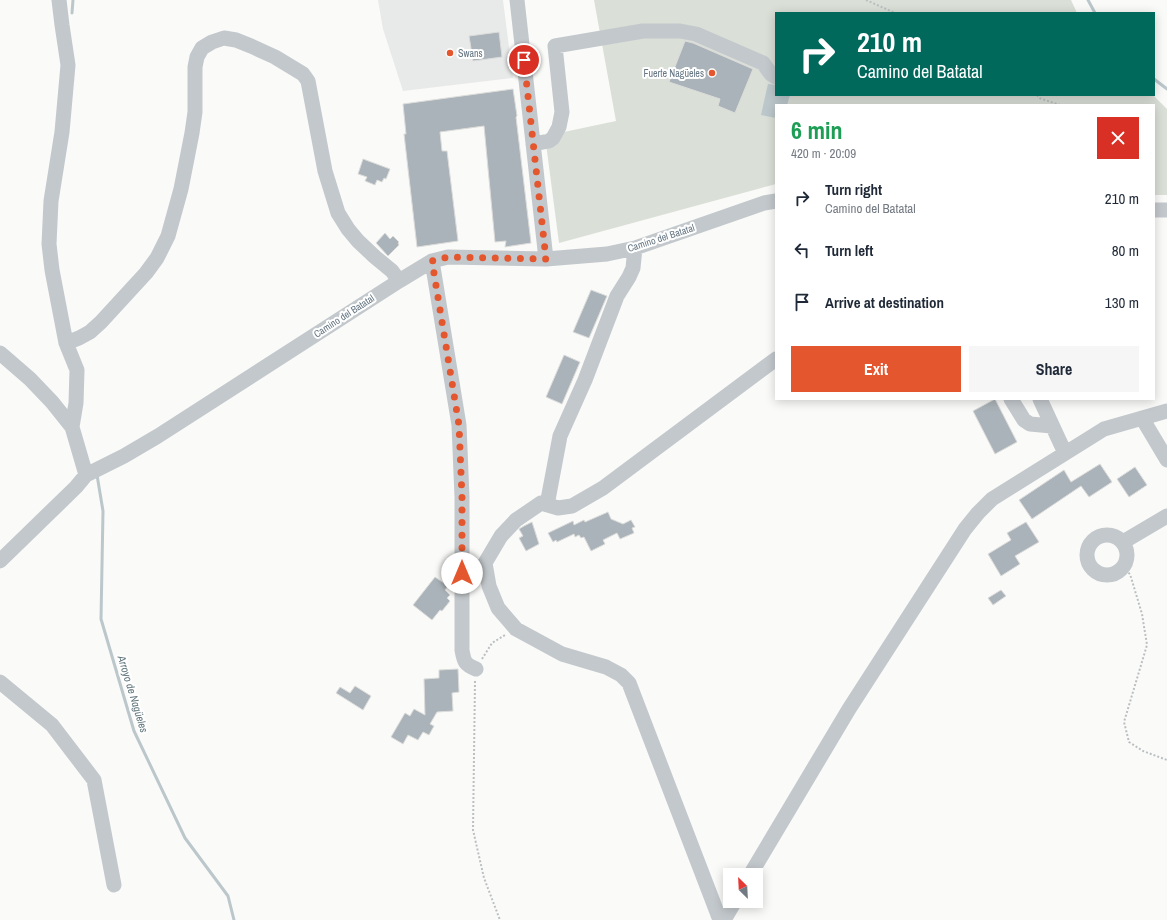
<!DOCTYPE html>
<html lang="en">
<head>
<meta charset="utf-8">
<style>
  body { margin:0; font-family:"Archivo Narrow",sans-serif; background:#f6f6f7; color:#1f2937; height:100vh; display:flex; flex-direction:column; font-size:15px; white-space:nowrap }
  * { box-sizing:border-box; margin:0 }
  p { font-size:13px; color:#747a83 }
  .icon { flex:none; width:22px; height:22px; fill:none; stroke:currentColor; stroke-width:2; stroke-linecap:round; stroke-linejoin:round }
  .map { position:relative; flex:1; overflow:hidden }
  .panel { position:absolute; left:775px; top:104px; width:380px; height:296px; display:flex; flex-direction:column; background:#fff; border-radius:0px; box-shadow:0 2px 10px #0003 }
  .panel>* { flex:none }
  .banner { position:absolute; left:775px; top:12px; width:380px; height:84px; border-radius:0px; box-shadow:0 2px 10px #0003; background:#00695c; color:#fff; overflow:hidden }
  .needle { width:26px; rotate:336deg }
  .buttons { position:absolute; left:723px; top:868px; display:grid; gap:8px }
  .buttons a { display:grid; place-items:center; width:40px; height:40px; border-radius:0px; background:#fff; box-shadow:0 2px 10px #0003; font-size:20px }
  .pin { position:absolute; display:grid; place-items:center; width:34px; height:34px; color:#fff; margin:-17px; border:2px solid #fff; border-radius:50%; box-shadow:0 1px 4px #0007 }
  .me { position:absolute; width:44px; margin:-22px; rotate:0deg; stroke-linejoin:round; filter:drop-shadow(0 0 3px #0008) }
  .turn { display:flex; align-items:center; gap:14px; height:84px; padding:0 16px; font-size:18px }
  .turn .icon { width:52px; height:52px; stroke-width:2.5 }
  .turn b { display:block; font-size:28px; line-height:34px }
  .round { display:grid; place-items:center; flex:none; width:42px; height:42px; border-radius:0px; background:#f6f6f7 }
  .summary { display:flex; align-items:center; justify-content:space-between; height:68px; padding:0 16px }
  h1 { font-size:24px; font-weight:800; line-height:30px; color:#1e9e55 }
  .cta { display:flex; gap:8px; margin-top:auto; padding:8px 16px }
  .cta a { flex:1; height:46px; border-radius:0px; background:#e4572e; color:#fff; font-size:16px; font-weight:800; line-height:46px; text-align:center }
  .cta a+a { background:#f6f6f7; color:#1f2937 }
  ul { padding:0; list-style:none }
  li { display:flex; align-items:center; gap:12px; height:52px; padding:0 16px }
  li div { flex:1 }
  li b { display:block; font-size:15px }
  li em { font-style:normal }
  .map>svg:first-child { display:block }
</style>
</head>
<body>
<div class="map">
<svg width="1167" height="920" viewBox="0 0 1167 920">
  <rect width="100%" height="100%" fill="#fafaf8"/>
  <path fill="#e8e9e9" d="M378 0H503L513 78 403 91 383 29Z"/>
  <path fill="#dadfd7" d="M594 0H1071L1077 13H776V95H1153L1167 109V195H1154V105H776V184L559 243 545 136 616 121Z"/>
  <path fill="#bbc7cb" d="M768 84 776 85V95H790L787 105H776V118L761 115Z"/>
  <g fill="none" stroke-linecap="round" stroke-linejoin="round">
    <path stroke="#bbc7cb" stroke-width="3" d="M1088 0 1095 13
      M72 13 73 0
      M1154 79 1167 89
      M97 475 103 511 101 619 134 731 185 838 228 896 234 920"/>
  </g>
  <path fill="#aab3b9" stroke="#dcdcda" d="M499 32 502 57 473 61 469 36Z
    M685 41 693 43 753 69 735 113 718 106 720 99 669 82Z
    M513 89 517 116 516 117 531 243 505 247 506 241 495 242 484 126 440 132 442 151H447L458 241 417 247 404 134H406L403 104Z
    M363 159 390 169 386 179 384 178 382 182 377 180 375 185 365 181 367 177 358 174Z
    M385 233 390 239 393 236 399 242 398 243 399 245 388 256 376 243Z
    M591 290 607 296 589 338 573 332Z
    M564 355 580 362 562 404 546 397Z
    M995 399 1017 442 995 454 973 411Z
    M1100 464 1112 482 1089 497 1081 486 1032 519 1019 500 1064 470 1071 482Z
    M1135 467 1147 485 1129 497 1117 479Z
    M608 512 611 519 623 524 631 520 635 527 632 528 634 533 620 539 617 533 603 540 605 544 591 551 584 537 581 538 579 535 575 537 574 534 557 542 556 540 553 542 548 533 573 521 574 525 584 520 585 522Z
    M532 522 539 544 526 551 519 538 523 536 519 529 524 526Z
    M1026 522 1039 542 1015 556 1020 564 1001 576 988 554 1011 540 1007 533Z
    M435 577 448 586 445 590 450 595 447 598 450 601 442 611 440 610 432 620 413 605Z
    M1001 590 1006 596 993 605 988 598Z
    M458 669 459 692 452 693 453 711 437 712 430 724 434 726 429 735 423 732 418 740 408 735 403 744 391 737 405 713 410 716 414 709 425 715 424 679 439 678V670Z
    M355 686 371 696 363 710 336 693 340 687 350 693Z"/>
  <g fill="none" stroke-linecap="round" stroke-linejoin="round">
    <path stroke="#bbbfc2" stroke-width="2" stroke-dasharray="2 2" stroke-linecap="butt" d="M866 0 895 13
      M1037 95 1039 98 1060 105
      M1122 568 1130 574 1142 614 1147 645 1124 722 1129 742 1143 751 1167 760
      M482 659 492 643 505 635
      M475 681 473 830 484 878 500 920"/>
    <path stroke="#c3c8cc" stroke-width="15" d="M59 0 62 25 68 65 62 132 51 201 49 244 52 270 66 343 77 370 76 403 72 427
      M517 0 546 259
      M533 144 549 141 553 138 559 127 562 112 555 46 643 31H680L696 34 763 63 771 74 776 77
      M1154 210H1167
      M432 261 459 425 462 497V650C464 661 464 664 476 669
      M66 343 79 338 90 332 101 322 146 273 157 258 168 236 181 189 192 133 195 112V67L197 57 202 48 212 42 224 38 236 40 251 46 275 57 303 74 308 81 325 171 338 213 348 229 358 241 375 257 392 271 399 281
      M0 353 30 379 52 402 72 427 86 475
      M1011 399 1024 420 1030 424 1052 426
      M1040 399 1065 453
      M1142 418 1167 460
      M547 505 560 436 585 380 617 296 629 277 633 268 635 248
      M1087 555a20 20 0 1 1 40 0a20 20 0 1 1-40 0Z
      M1123 542 1167 516
      M0 561 76 487 86 475 124 456 158 436 399 281 432 261 448 257 546 259 607 254 635 248 764 203 776 201
      M0 682 52 725 94 780 114 885
      M750 875 849 709 965 529 978 513 992 499 1104 429 1167 411
      M720 920 629 683 621 675 606 667 562 654 516 629 498 608 489 586 485 563 501 536 516 520 541 503 558 508 572 506 603 488 776 359
      M724 920 735 901"/>
  </g>
  <g fill="none" stroke-linecap="round" stroke-linejoin="round">
    <path stroke="#e4572e" stroke-width="7" stroke-dasharray="0 12.6" d="M462 573V497L459 425 432 261 448 257 546 259 524 60"/>
  </g>
  <g fill="#e4572e" stroke="#fff" stroke-width="1.5">
    <circle cx="450" cy="53" r="4"/>
    <circle cx="712" cy="73" r="4"/>
  </g>
  <g text-anchor="middle" dominant-baseline="central" stroke-width="4" stroke-linejoin="round" paint-order="stroke">
    <g font-size="10" fill="#657683" stroke="#fff" text-anchor="start">
      <text x="458" y="53">Swans</text>
      <text x="704" y="73" text-anchor="end">Fuerte Nagüeles</text>
    </g>
    <g font-size="10" fill="#657683" stroke="#fff">
      <text transform="translate(661 238) rotate(-18)">Camino del Batatal</text>
      <text transform="translate(344 316) rotate(-33)">Camino del Batatal</text>
    </g>
    <g font-size="11" font-style="italic" fill="#60757c" stroke="#fff">
      <text transform="translate(133 694) rotate(73)">Arroyo de Nagüeles</text>
    </g>
  </g>
</svg>
<div class="buttons">
<a><svg class="needle" viewBox="-14 -14 28 28"><path d="M0-13l5 13h-10z" fill="#e53935"/><path d="M0 13l5-13h-10z" fill="#747a83"/></svg></a>
</div>
<div class="pin" style="left:524px;top:60px;background:#d93025"><svg class="icon" aria-label="arrive" viewBox="0 0 24 24"><path d="M6 21V4h12l-3 4 3 4H6"/></svg></div>
<svg class="me" style="left:462px;top:573px" viewBox="-20 -20 40 40"><circle r="19" fill="#fff"/><path d="M0-13L10 11 0 6-10 11z" fill="#e4572e"/></svg>
<div class="banner">
<div class="turn"><svg class="icon" aria-label="right" viewBox="0 0 24 24"><path d="M7 20v-9h11M14 6l5 5-5 5"/></svg><div><b>210 m</b>Camino del Batatal</div></div>
</div>
<section class="panel">
<div class="summary"><div><h1>6 min</h1><p>420 m · 20:09</p></div><a class="round" style="background:#d93025;color:#fff"><svg class="icon" aria-label="close" viewBox="0 0 24 24"><path d="M6 6l12 12M18 6L6 18"/></svg></a></div>
<ul>
<li><svg class="icon" aria-label="right" viewBox="0 0 24 24"><path d="M7 20v-9h11M14 6l5 5-5 5"/></svg><div><b>Turn right</b><p>Camino del Batatal</p></div><em>210 m</em></li>
<li><svg class="icon" aria-label="left" viewBox="0 0 24 24"><path d="M17 20v-9H6M10 6l-5 5 5 5"/></svg><div><b>Turn left</b></div><em>80 m</em></li>
<li><svg class="icon" aria-label="arrive" viewBox="0 0 24 24"><path d="M6 21V4h12l-3 4 3 4H6"/></svg><div><b>Arrive at destination</b></div><em>130 m</em></li>
</ul>
<div class="cta"><a>Exit</a><a>Share</a></div>
</section>
</div>
</body>
</html>
